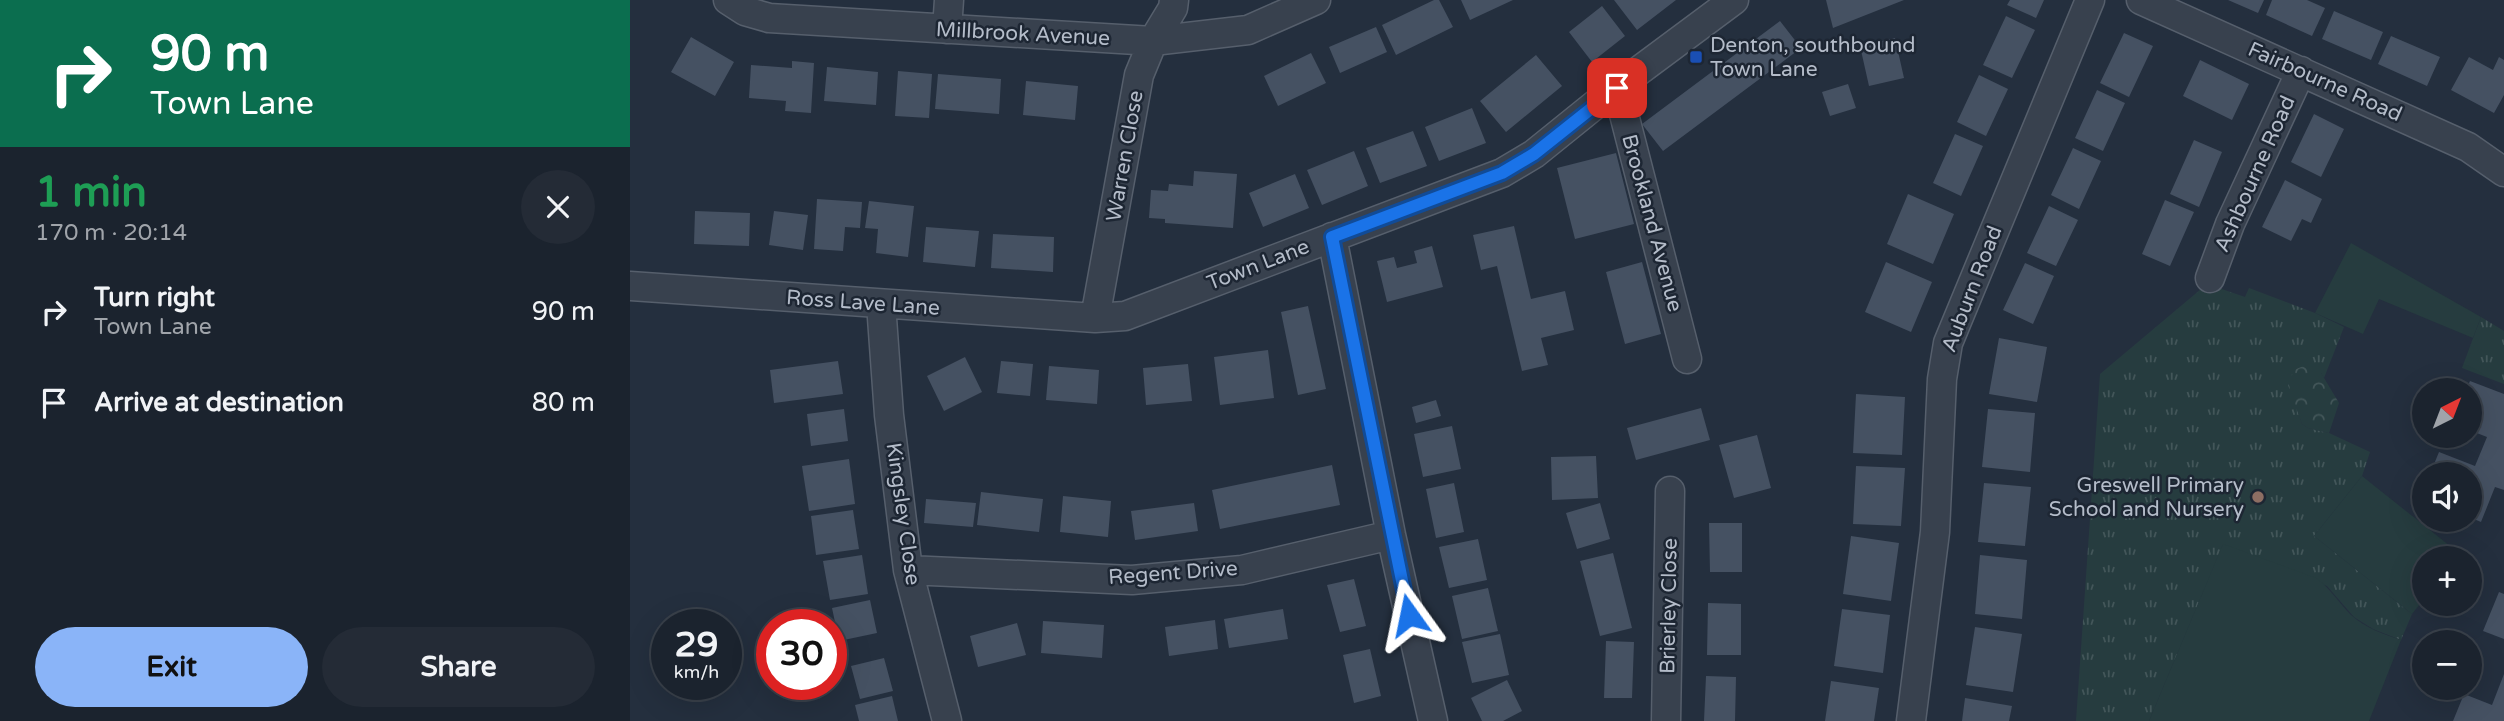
<!DOCTYPE html>
<html lang="en">
<head>
<meta charset="utf-8">
<style>
  body { margin:0; font-family:"Varela Round",sans-serif; background:#242b36; color:#f1f3f6; height:100vh; display:flex; flex-direction:column; font-size:26px; white-space:nowrap }
  * { box-sizing:border-box; margin:0 }
  p { font-size:23px; color:#a0a4aa }
  .icon { flex:none; width:38px; height:38px; fill:none; stroke:currentColor; stroke-width:2; stroke-linecap:round; stroke-linejoin:round }
  .map { position:relative; flex:1; overflow:hidden }
  .side { display:flex; flex-direction:column; background:#1b232e; width:630px }
  .side>* { flex:none }
  .guide { background:#0b6e4f; color:#fff; overflow:hidden }
  .needle { width:46px; rotate:42deg }
  .tools { position:absolute; left:1782px; top:378px; display:grid; gap:14px }
  .tools a { display:grid; place-items:center; width:70px; height:70px; border-radius:50%; background:#1b232e; box-shadow:0 7px 28px #0002,0 0 0 2px #39404a; font-size:35px }
  .speed { position:absolute; left:21px; top:609px; display:flex; gap:14px; font-size:35px; font-weight:700; text-align:center }
  .speed>* { display:grid; place-content:center; width:91px; height:91px; border-radius:50%; background:#1b232e; box-shadow:0 7px 28px #0002,0 0 0 2px #39404a; line-height:1 }
  .speed small { font-size:18px; font-weight:400 }
  .speed .limit { border:10px solid #d22; background:#fff; color:#111 }
  .pin { position:absolute; display:grid; place-items:center; width:60px; height:60px; color:#fff; margin:-30px; border-radius:14px; box-shadow:0 4px 10px #0006 }
  .me { position:absolute; width:77px; margin:-38px; rotate:348deg; stroke-linejoin:round; filter:drop-shadow(0 0 5px #0008) }
  .turn { display:flex; align-items:center; gap:24px; height:147px; padding:0 35px; font-size:32px }
  .turn .icon { width:91px; height:91px; stroke-width:2.5 }
  .turn b { display:block; font-size:49px; line-height:60px }
  .round { display:grid; place-items:center; flex:none; width:74px; height:74px; border-radius:37px; background:#242b36 }
  .overview { display:flex; align-items:center; justify-content:space-between; height:119px; padding:0 35px }
  h1 { font-size:42px; font-weight:800; line-height:52px; color:#1e9e55 }
  .action { display:flex; gap:14px; margin-top:auto; padding:14px 35px }
  .action a { flex:1; height:80px; border-radius:42px; background:#8ab4f8; color:#111; font-size:28px; font-weight:800; line-height:80px; text-align:center }
  .action a+a { background:#242b36; color:#f1f3f6 }
  ul { padding:0; list-style:none }
  li { display:flex; align-items:center; gap:21px; height:91px; padding:0 35px }
  li div { flex:1 }
  li b { display:block; font-size:26px }
  li em { font-style:normal }
  main { display:flex; flex:1; min-height:0 }
  .map>svg:first-child { display:block }
</style>
</head>
<body>
<main>
<section class="side">
<div class="guide">
<div class="turn"><svg class="icon" aria-label="right" viewBox="0 0 24 24"><path d="M7 20v-9h11M14 6l5 5-5 5"/></svg><div><b>90 m</b>Town Lane</div></div>
</div>
<div class="overview"><div><h1>1 min</h1><p>170 m · 20:14</p></div><a class="round"><svg class="icon" aria-label="close" viewBox="0 0 24 24"><path d="M6 6l12 12M18 6L6 18"/></svg></a></div>
<ul>
<li><svg class="icon" aria-label="right" viewBox="0 0 24 24"><path d="M7 20v-9h11M14 6l5 5-5 5"/></svg><div><b>Turn right</b><p>Town Lane</p></div><em>90 m</em></li>
<li><svg class="icon" aria-label="arrive" viewBox="0 0 24 24"><path d="M6 21V4h12l-3 4 3 4H6"/></svg><div><b>Arrive at destination</b></div><em>80 m</em></li>
</ul>
<div class="action"><a>Exit</a><a>Share</a></div>
</section>
<div class="map">
<svg width="1874" height="721" viewBox="0 0 1874 721">
  <defs>
    <pattern id="grass-tufts" width="24" height="20" patternUnits="userSpaceOnUse" patternTransform="scale(1.75)"><rect width="24" height="20" fill="#263c3f"/><path d="M3 7l-1-3M5 7V3M7 7l1-3M15 17l-1-3M17 17v-4M19 17l1-3" fill="none" stroke="#435659"/></pattern>
    <pattern id="park-crowns" width="20" height="18" patternUnits="userSpaceOnUse" patternTransform="scale(1.75)"><rect width="20" height="18" fill="#263c3f"/><path d="M2 6a3 3 0 1 1 6 0M12 15a3 3 0 1 1 6 0" fill="none" stroke="#435659"/></pattern>
  </defs>
  <rect width="100%" height="100%" fill="#242f3e"/>
  <path fill="url(#grass-tufts)" d="M1577 284 1615 297 1619 288 1685 313 1714 327 1694 378 1691 373 1666 406 1672 424 1678 428 1699 433 1740 452 1732 476 1684 536 1782 614 1771 640 1743 629 1724 617 1697 586 1593 545 1519 721H1446L1470 374Z
    M1851 317 1874 331V384L1832 368Z"/>
  <path fill="url(#park-crowns)" d="M1676 365 1691 373 1709 403 1699 433 1678 428 1672 424 1658 385 1664 370Z"/>
  <path fill="#263c3f" d="M1721 243 1851 317 1843 338 1749 299 1733 334 1685 313Z
    M1732 476 1830 554 1826 558H1794V599L1782 614 1684 536Z
    M1593 544 1686 578C1700 588 1709 603 1721 615 1735 628 1754 634 1771 640L1739 721H1519Z"/>
  <path fill="#455162" d="M804 0H809L823 27 766 55 752 25Z
    M831 0H883L840 20Z
    M984 0H1046L1007 30Z
    M1196 0H1274L1203 28Z
    M1380 0H1414L1406 18 1377 5Z
    M1598 0H1634L1628 13Z
    M1642 0H1677L1695 8 1682 36 1636 15Z
    M972 6 995 36 962 62 939 32Z
    M1704 11 1753 32 1741 60 1692 39Z
    M1376 16 1405 30 1382 78 1353 65Z
    M1150 21 1171 48 1033 151 1012 124Z
    M746 27 757 52 710 73 699 47Z
    M1494 33 1523 46 1499 97 1470 83Z
    M1761 36 1810 57 1797 86 1748 64Z
    M61 37 104 62 85 96 41 72Z
    M1265 38 1274 78 1239 86 1230 46Z
    M681 53 696 83 648 106 634 76Z
    M906 55 932 86 876 132 850 101Z
    M1839 57 1863 70 1869 57 1874 60V95L1864 113 1821 90Z
    M1570 60 1619 84 1602 120 1553 96Z
    M162 61 184 63 181 113 155 111 156 101 119 98 121 65 162 68Z
    M197 67 248 72 246 105 194 101Z
    M268 71 302 74 299 118 265 116Z
    M308 74 371 79 369 114 305 109Z
    M1349 75 1378 89 1356 136 1327 122Z
    M396 81 448 86 445 120 393 115Z
    M1218 84 1226 108 1200 116 1192 92Z
    M1467 90 1495 103 1473 151 1445 138Z
    M842 108 856 143 809 161 795 127Z
    M1684 114 1714 129 1691 177 1661 162Z
    M783 131 797 166 750 183 736 148Z
    M1325 134 1353 146 1331 196 1303 183Z
    M1564 140 1592 152 1569 207 1540 194Z
    M1443 148 1471 161 1449 209 1421 195Z
    M724 151 738 186 692 205 677 170Z
    M986 153 1004 224 945 239 927 168Z
    M564 171 607 174 603 228 535 223V219L519 218 521 190 538 191 539 184 563 186Z
    M665 174 679 208 633 227 619 193Z
    M1655 180 1692 199 1681 223 1672 219 1661 241 1632 227Z
    M1278 194 1324 214 1303 264 1257 244Z
    M187 199 232 202 230 228 215 227 213 251 184 249Z
    M1535 200 1564 212 1540 266 1512 254Z
    M239 201 284 206 278 257 246 253 248 229 235 228Z
    M1419 206 1448 220 1426 266 1397 253Z
    M65 211 120 213 119 246 64 244Z
    M144 211 178 215 173 250 139 245Z
    M884 226 901 299 935 291 944 330 911 338 918 365 892 371 867 266 851 270 843 235Z
    M296 227 349 231 345 267 293 262Z
    M363 234 424 237 423 272 361 268Z
    M802 246 813 287 757 302 747 261 764 257 767 268 787 263 784 251Z
    M1012 262 1031 334 995 344 976 272Z
    M1256 262 1302 282 1281 332 1235 312Z
    M1395 263 1424 276 1403 324 1373 310Z
    M678 306 696 389 668 395 651 312Z
    M1369 338 1417 347 1407 402 1359 394Z
    M638 350 644 398 590 405 584 357Z
    M335 357 352 392 314 411 297 376Z
    M208 361 213 394 144 403 140 370Z
    M371 361 403 364 400 396 367 393Z
    M558 364 562 401 516 405 513 368Z
    M419 366 469 370 467 404 416 400Z
    M1840 381 1874 394V490L1865 487 1851 522 1839 517V474H1800L1809 452 1845 466 1857 437 1839 430V390H1836Z
    M1226 394 1275 397 1272 455 1223 453Z
    M806 400 811 416 786 423 782 407Z
    M1071 408 1080 440 1006 460 997 428Z
    M214 409 218 441 181 446 177 414Z
    M1358 409 1405 413 1400 472 1352 467Z
    M822 426 831 469 793 477 784 434Z
    M1127 435 1141 488 1104 498 1089 445Z
    M966 456 968 498 922 500 921 457Z
    M219 459 225 504 179 511 172 466Z
    M702 465 710 505 590 529 582 490Z
    M1226 466 1275 468 1271 526 1223 524Z
    M824 483 834 532 806 538 796 489Z
    M1354 483 1401 487 1395 546 1348 542Z
    M351 492 413 499 409 532 347 525Z
    M433 496 481 501 478 537 430 532Z
    M296 499 346 503 343 527 294 523Z
    M564 503 568 531 505 540 501 511Z
    M970 503 980 539 947 549 936 513Z
    M223 510 229 549 186 555 181 516Z
    M1079 523H1112V572H1080Z
    M1221 536 1269 543 1261 601 1213 594Z
    M848 539 857 580 819 588 809 547Z
    M983 553 1002 628 970 636 950 561Z
    M232 555 238 594 200 600 193 561Z
    M1350 555 1397 560 1392 619 1345 614Z
    M724 579 736 626 710 632 697 585Z
    M858 588 868 631 832 639 822 596Z
    M1869 592 1874 594V639L1853 631Z
    M240 600 247 633 209 641 202 608Z
    M1078 603 1111 604V655H1077Z
    M653 609 658 639 599 648 594 619Z
    M1212 609 1260 615 1253 673 1204 666Z
    M585 620 588 649 539 656 535 627Z
    M413 621 474 625 472 658 411 653Z
    M387 623 396 655 348 667 340 636Z
    M1345 627 1392 634 1383 692 1336 685Z
    M870 634 879 675 842 683 832 642Z
    M976 641 1004 642 1002 698H974Z
    M740 649 751 696 724 703 713 655Z
    M254 658 263 691 230 699 221 666Z
    M1874 674V721H1823L1834 694 1862 705Z
    M1076 676 1106 677 1105 721H1074Z
    M877 680 892 711 873 721H852L841 698Z
    M1201 681 1249 688 1244 721H1195Z
    M262 696 268 721H229L225 705Z
    M1335 698 1382 706 1379 721H1332Z"/>
  <g fill="none" stroke-linecap="round" stroke-linejoin="round">
    <defs>
      <path id="street" d="M98 0 115 11 139 18 523 41 618 30 686 0
        M1511 0 1838 147 1874 172
        M317 29 319 0
        M987 87 1057 359
        M702 237 761 535 803 721
        M1580 278 1600 224 1671 71
        M0 286 465 318 495 316 872 173 904 154 987 87 1104 0
        M251 304 259 415 278 570 317 721
        M465 318 509 75 523 41 543 8 544 0
        M278 570 502 580 612 570 761 535
        M1036 721 1040 491
        M1281 721 1305 532 1312 379 1318 343 1460 0"/>
    </defs>
    <use href="#street" stroke="#565f6c" stroke-width="31"/>
    <use href="#street" stroke="#38414e" stroke-width="28"/>
  </g>
  <g fill="none" stroke-linecap="round" stroke-linejoin="round">
    <defs>
      <path id="route" d="M779 615 702 237 872 173 904 154 987 88"/>
    </defs>
    <use href="#route" stroke="#114b97" stroke-width="18"/>
    <use href="#route" stroke="#1a73e8" stroke-width="12"/>
  </g>
  <rect fill="#1a4fb4" stroke="#1d2633" stroke-width="2.5" x="1059" y="50" width="14" height="14" rx="3.5"/>
  <circle fill="#8d6e63" stroke="#1d2633" stroke-width="2.5" cx="1628" cy="497" r="7"/>
  <g text-anchor="middle" dominant-baseline="central" stroke-width="5" stroke-linejoin="round" paint-order="stroke">
    <g font-size="21" fill="#b4bcc9" stroke="#1d2633">
      <text transform="translate(393 34) rotate(3)">Millbrook Avenue</text>
      <text transform="translate(1695 82) rotate(24)">Fairbourne Road</text>
      <text transform="translate(495 156) rotate(-80)">Warren Close</text>
      <text transform="translate(1625 174) rotate(-66)">Ashbourne Road</text>
      <text transform="translate(1022 223) rotate(75)">Brookland Avenue</text>
      <text transform="translate(628 265) rotate(-21)">Town Lane</text>
      <text transform="translate(1342 289) rotate(-69)">Auburn Road</text>
      <text transform="translate(233 303) rotate(4)">Ross Lave Lane</text>
      <text transform="translate(273 514) rotate(82)">Kingsley Close</text>
      <text transform="translate(543 573) rotate(-4)">Regent Drive</text>
      <text transform="translate(1039 606) rotate(-89)">Brierley Close</text>
    </g>
    <g font-size="21" fill="#b4bcc9" stroke="#1d2633" text-anchor="start">
      <text x="1080" y="45">Denton, southbound<tspan x="1080" dy="24">Town Lane</tspan></text>
      <text x="1614" y="485" text-anchor="end">Greswell Primary<tspan x="1614" dy="24">School and Nursery</tspan></text>
    </g>
  </g>
</svg>
<div class="tools">
<a><svg class="needle" viewBox="-14 -14 28 28"><path d="M0-13l5 13h-10z" fill="#e53935"/><path d="M0 13l5-13h-10z" fill="#a0a4aa"/></svg></a>
<a><svg class="icon" aria-label="sound" viewBox="0 0 24 24"><path d="M4 9h4l5-4v14l-5-4H4zM17 9q2 3 0 6"/></svg></a>
<a>+</a>
<a>−</a>
</div>
<div class="speed"><div>29<small>km/h</small></div><div class="limit">30</div></div>
<div class="pin" style="left:987px;top:88px;background:#d93025"><svg class="icon" aria-label="arrive" viewBox="0 0 24 24"><path d="M6 21V4h12l-3 4 3 4H6"/></svg></div>
<svg class="me" style="left:779px;top:615px" viewBox="-20 -20 40 40"><path d="M0-17L14 15 0 8-14 15z" fill="#1a73e8" stroke="#fff" stroke-width="4"/></svg>
</div>
</main>
</body>
</html>
